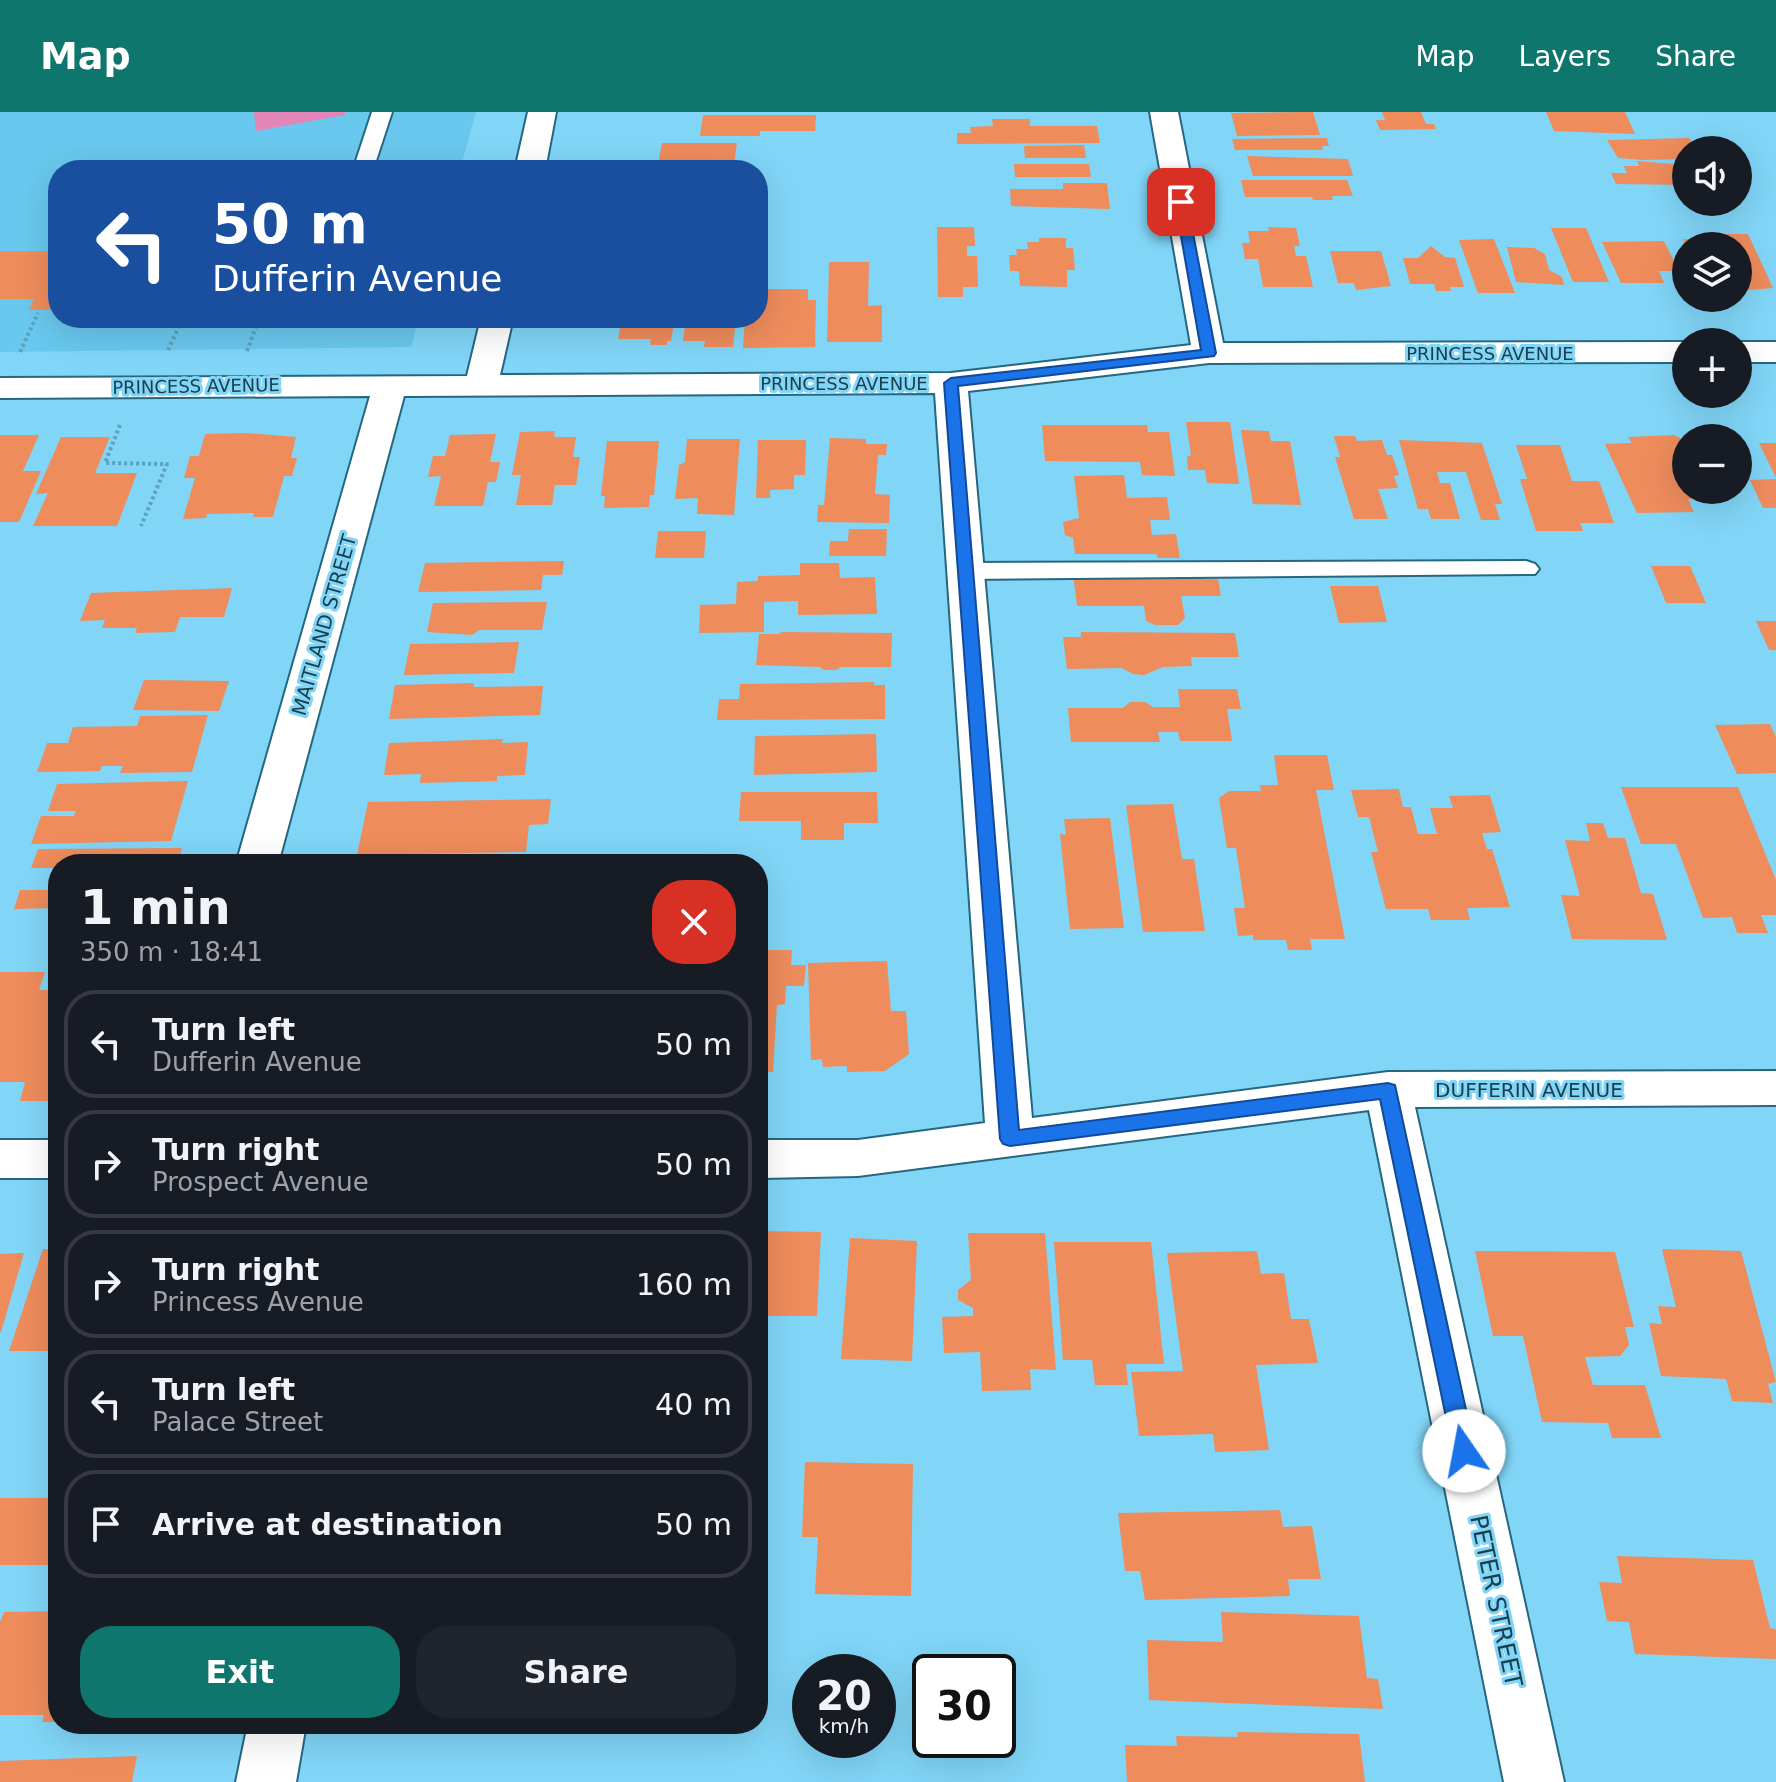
<!DOCTYPE html>
<html lang="en">
<head>
<meta charset="utf-8">
<style>
  body { margin:0; font-family:"DejaVu Sans",sans-serif; background:#20242c; color:#f1f3f6; height:100vh; display:flex; flex-direction:column; font-size:30px; white-space:nowrap }
  * { box-sizing:border-box; margin:0 }
  p { font-size:26px; color:#9ea1a6 }
  .icon { flex:none; width:44px; height:44px; fill:none; stroke:currentColor; stroke-width:2; stroke-linecap:round; stroke-linejoin:round }
  .map { position:relative; flex:1; overflow:hidden }
  .side { position:absolute; left:48px; top:742px; width:720px; height:880px; display:flex; flex-direction:column; background:#171b24; border-radius:32px; box-shadow:0 8px 32px #0002 }
  .side>* { flex:none }
  .banner { position:absolute; left:48px; top:48px; width:720px; height:168px; border-radius:32px; box-shadow:0 8px 32px #0002; background:#1a4fa0; color:#fff; overflow:hidden }
  .controls { position:absolute; left:1672px; top:24px; display:grid; gap:16px }
  .controls a { display:grid; place-items:center; width:80px; height:80px; border-radius:50%; background:#171b24; box-shadow:0 8px 32px #0002; font-size:40px }
  .speed { position:absolute; left:792px; top:1542px; display:flex; gap:16px; font-size:40px; font-weight:700; text-align:center }
  .speed>* { display:grid; place-content:center; width:104px; height:104px; border-radius:50%; background:#171b24; box-shadow:0 8px 32px #0002; line-height:1 }
  .speed small { font-size:20px; font-weight:400 }
  .speed .limit { border:4px solid #111; border-radius:12px; background:#fff; color:#111 }
  .pin { position:absolute; display:grid; place-items:center; width:68px; height:68px; color:#fff; margin:-34px; border-radius:16px; box-shadow:0 4px 12px #0006 }
  .me { position:absolute; width:88px; margin:-44px; rotate:348deg; stroke-linejoin:round; filter:drop-shadow(0 0 6px #0008) }
  .turn { display:flex; align-items:center; gap:28px; height:168px; padding:0 32px; font-size:36px }
  .turn .icon { width:104px; height:104px; stroke-width:2.5 }
  .turn b { display:block; font-size:56px; line-height:68px }
  .round { display:grid; place-items:center; flex:none; width:84px; height:84px; border-radius:32px; background:#20242c }
  .overview { display:flex; align-items:center; justify-content:space-between; height:136px; padding:0 32px }
  h1 { font-size:48px; font-weight:700; line-height:60px }
  .primary-button { display:flex; gap:16px; margin-top:auto; padding:16px 32px }
  .primary-button a { flex:1; height:92px; border-radius:32px; background:#0f766e; color:#fff; font-size:32px; font-weight:700; line-height:92px; text-align:center }
  .primary-button a+a { background:#20242c; color:#f1f3f6 }
  ul { padding:0; list-style:none }
  li { display:flex; align-items:center; gap:24px; height:108px; margin:0 16px 12px; padding:0 16px; border:4px solid #363941; border-radius:32px }
  li div { flex:1 }
  li b { display:block; font-size:30px }
  li em { font-style:normal }
  header { display:flex; align-items:center; gap:48px; box-sizing:border-box; height:112px; padding:0 40px; background:#0f766e; color:#fff }
  header strong { font-size:38px }
  nav { display:flex; gap:44px; margin-inline-start:auto; font-size:28px }
  .map>svg:first-child { display:block }
</style>
</head>
<body>
<header>
<strong>Map</strong>
<nav><a>Map</a><a>Layers</a><a>Share</a></nav>
</header>
<div class="map">
<svg width="1776" height="1670" viewBox="0 0 1776 1670">
  <rect width="100%" height="100%" fill="#81d5f7"/>
  <path fill="#69c8ed" d="M0 0H476L460 58H58V206H419L411 235 0 240Z"/>
  <path fill="#e485ba" d="M254 0H345V3L256 19Z"/>
  <path fill="#ee8c5c" d="M1304 0H1313L1320 23 1237 24 1231 1Z
    M1382 0H1421L1426 12H1434L1436 17 1380 18 1376 8H1385Z
    M1546 0H1625L1635 22 1554 19Z
    M703 3H816L815 19H760V24H700Z
    M992 7H1030V14H1097L1100 31 957 32V21H971L970 15 993 14Z
    M1327 26 1329 34H1322L1323 38H1235L1232 27Z
    M1689 26 1697 38H1686V47L1643 48 1618 46 1607 28Z
    M662 31H737L734 52H658Z
    M1084 33 1086 46H1025L1024 34Z
    M1247 44 1348 47 1353 64H1253Z
    M1637 49 1686 53V73L1616 72 1611 61H1627L1624 54H1639Z
    M1014 52H1089L1091 65H1015Z
    M1241 68H1347L1353 84H1332L1333 88H1313L1312 85H1245Z
    M1063 71H1107L1110 97 1011 94 1010 77H1063Z
    M937 115H974L975 134H967V144H977L978 175H963V185H938Z
    M1268 115 1296 116 1300 134H1294L1296 144H1306L1313 175H1263L1258 147H1245L1242 131H1250L1248 119H1269Z
    M1551 116H1586L1609 170H1573Z
    M1719 122H1748L1773 176 1738 179V134H1724Z
    M1039 126H1066V136H1073L1075 158H1067V175L1020 174 1019 159H1010L1009 143H1017L1016 137H1028L1027 130H1039Z
    M1494 127 1515 181H1478L1459 128Z
    M1683 127 1716 128 1718 134H1686Z
    M1664 129 1679 159H1659L1664 171H1621L1602 130Z
    M1431 134 1445 145 1455 146 1464 175H1450L1451 179H1436L1434 172H1410L1403 146H1418Z
    M1507 135 1534 136 1545 142 1549 158 1562 165 1564 173 1516 170Z
    M0 139H58V198H29L34 187H0Z
    M1330 139H1381L1391 174 1356 178 1354 171H1338Z
    M829 150H869L868 194 882 193V230H827Z
    M758 177H808V188H816L815 235 743 236 745 206H758Z
    M622 206H675L671 229H667V233H650L651 227H618Z
    M686 206H736L733 235H704L705 229H683Z
    M1186 310H1230L1239 372 1207 371 1205 358H1188L1187 345 1191 343Z
    M1042 313H1147L1148 320H1169L1175 364 1142 363 1140 350 1045 349Z
    M1241 318 1269 319 1271 329H1290L1301 393 1253 392Z
    M555 319 554 325H576L573 345H580L576 373H555L552 393H516L521 363H512L520 320Z
    M247 321 296 325 291 346H297L292 364H284L273 405H253L254 401 207 402 206 406 183 407 195 366H184L190 344H199L205 322Z
    M496 322 490 350H500L496 370H488L483 394H434L441 364 428 365 433 344H445L450 323Z
    M0 323H39L23 359H41L19 410H0Z
    M1674 323 1686 329V378H1690L1695 387H1688L1694 400 1637 401 1605 332 1632 331 1628 325Z
    M1334 324H1355L1357 329 1382 328 1387 343H1392L1399 363 1394 364 1398 376 1378 377 1388 407H1354L1335 345H1340Z
    M61 325H110L95 361H137L117 414H33L48 381 36 382Z
    M830 326 866 327V332H887L886 343H878L875 382 890 383 889 411 817 410 818 393H824Z
    M687 327H740L734 403 697 402 698 386 675 387 679 353 685 350Z
    M758 328H806L805 363H794V377L770 378V386H756Z
    M1399 328 1482 331 1502 392H1495L1500 408H1481L1466 360H1437L1440 371H1450L1460 407H1431L1428 397H1418Z
    M607 329H659L654 383H650L649 395 604 396 605 384H601Z
    M1759 331H1776V366Z
    M1516 333H1560L1572 369H1599L1614 411H1580L1583 419H1536L1520 367H1527Z
    M1124 363 1127 386 1167 385 1170 408H1150L1152 423 1176 422 1180 446H1158L1156 442H1075L1073 426 1065 423 1063 410 1079 406 1074 364Z
    M1776 367V396H1763L1750 368Z
    M849 417H887L886 444H829L830 429H848Z
    M658 419H706L704 446H655Z
    M564 449 562 463H543L541 478 418 480 425 451Z
    M800 451H839L840 466 875 465 877 502 798 503V489L764 490V520L699 521 700 493 736 492 737 470 758 469V464L800 463Z
    M1651 454H1690L1706 491H1666Z
    M1201 461 1202 467H1218L1221 484H1181L1185 506 1178 513H1155L1146 509 1144 494H1077L1073 462Z
    M1330 474H1378L1387 510 1339 511Z
    M232 476 224 505H180L175 520 135 521 137 516H102L105 508 80 509 91 481Z
    M547 490 542 518H479L472 523 427 520 433 491Z
    M1756 509H1776V538H1769Z
    M781 520 892 521 891 555H841L836 558H824L820 555 756 553 759 522H780Z
    M1081 520 1235 521 1239 545H1191L1192 554 1163 555 1144 563 1133 562 1122 556 1067 557 1063 525H1081Z
    M519 530 514 561 404 563 410 532Z
    M144 568 229 569 219 599 133 598Z
    M874 570V573H885V607L717 608 719 587H739L740 572Z
    M474 571V575L543 574 540 603 389 607 395 573Z
    M1178 577H1237L1241 597H1227L1232 629H1180L1178 620H1158L1160 630H1071L1068 596H1123L1130 590H1145L1153 595H1180Z
    M208 603 192 660 120 661 123 654H102L100 659 37 660 47 631H68L73 615 137 614 140 604Z
    M1770 612 1776 625V661L1737 662 1715 613Z
    M876 622 877 660 754 663 755 624Z
    M503 627 502 631 528 630 525 663 497 664V669L420 671 421 662 384 663 389 631Z
    M1274 643H1327L1334 678H1316L1345 827H1310L1312 838H1288L1286 828H1253V823L1238 824 1234 796H1245L1236 736H1227L1219 686 1229 679H1261L1260 673H1278Z
    M188 669 171 729 31 732 41 704H74L76 699H48L57 672Z
    M1621 675H1738L1776 768V803H1761L1768 821H1737L1732 805 1703 806 1676 732H1641Z
    M1399 677 1403 695H1411L1418 722H1437L1430 696H1453L1449 684 1490 683 1501 720 1482 721 1487 737H1492L1510 795 1467 796 1470 808H1431L1428 797H1386L1371 740H1378L1369 705H1358L1351 678Z
    M741 680H877L878 711H844V728H801V709H739Z
    M551 687 548 712 529 713 526 740 357 743 368 690Z
    M1173 692 1182 747H1194L1205 819 1143 820 1126 693Z
    M1110 706 1124 816 1070 817 1060 722 1066 723 1064 707Z
    M1586 711H1603L1608 726H1625L1641 781 1653 782 1667 828 1572 827 1561 783 1580 784 1565 728 1590 729Z
    M182 736 178 752H58V796L14 797 20 778H48L55 756H31L38 737Z
    M758 838H792L791 853H806L804 874H786L785 892 777 893 773 960H758Z
    M887 849 891 899H906L909 942 885 959 847 960V954L823 955 822 947 811 948 808 851Z
    M0 860H45L39 878H58V989H20L25 970H0Z
    M758 1119 821 1120 817 1204H758Z
    M968 1121H1045L1056 1258 1030 1257 1031 1278 982 1279 980 1240 944 1241 942 1205 973 1204V1196L958 1188V1178L971 1168Z
    M850 1126 917 1129 912 1249 841 1247Z
    M1054 1130H1151L1164 1252H1126L1128 1273H1095L1092 1248H1063Z
    M43 1137H58L56 1239H9Z
    M1662 1137 1741 1139 1776 1270 1768 1272 1773 1291 1732 1289 1726 1267 1661 1264 1649 1211 1662 1212 1658 1194 1676 1195Z
    M1257 1139 1261 1162 1284 1161 1291 1207H1309L1318 1251 1256 1253 1269 1338 1215 1340 1213 1322 1139 1324 1131 1260 1183 1259 1167 1141Z
    M1475 1139 1615 1140 1634 1215H1625L1629 1233 1620 1244 1585 1245 1593 1273H1645L1661 1326H1612L1608 1311 1542 1310 1523 1224H1493Z
    M24 1141 1 1220H0V1142Z
    M805 1350 913 1352 911 1484 815 1482 818 1425H802Z
    M0 1386H58V1453H0Z
    M1280 1398 1283 1415 1312 1414 1321 1467H1288L1290 1484 1145 1488 1140 1459H1125L1118 1401Z
    M1617 1444 1753 1448 1770 1516 1776 1517V1547L1635 1542 1629 1510 1607 1509 1599 1470 1622 1471Z
    M58 1499V1610H42L44 1603H0V1510L4 1500Z
    M1221 1500 1359 1504 1367 1566 1378 1567 1383 1597 1149 1588 1147 1528 1223 1530Z
    M90 1612H148L145 1616 89 1617Z
    M501 1612H534L527 1619 504 1618Z
    M1237 1620 1359 1622 1365 1670H1127L1125 1633 1177 1634 1176 1624 1238 1625Z
    M137 1644 132 1670H0V1649Z"/>
  <g fill="none" stroke-linecap="round" stroke-linejoin="round">
    <defs>
      <path id="service" d="M372 0H392L373 58H353Z
        M1526 449 1535 452 1539 457 1535 462 965 467 956 464 952 459 956 454 965 451Z"/>
      <path id="minor" d="M528 0H556L545 58H515Z
        M1150 0H1178L1223 231 1686 230V250L1209 251 968 279 1032 1006 1388 960 1776 959V993L1415 995 1564 1670H1504L1369 998 858 1064 758 1066V1028H858L985 1011 935 281 404 284 278 752H236L370 284 0 286V266L467 264 481 206H513L500 263 951 261 1191 233Z
        M1738 230H1776V250H1738Z
        M0 1028H58V1066H0Z
        M248 1612H306L296 1670H236Z"/>
    </defs>
    <use href="#service" stroke="#25677f" stroke-width="4"/>
    <use href="#minor" stroke="#25677f" stroke-width="4"/>
    <path stroke="#5ea1bc" stroke-width="4" stroke-dasharray="3 3" stroke-linecap="butt" d="M168 238 183 206
      M247 239 259 206
      M20 240 38 201
      M120 313 105 351 167 352 141 414"/>
    <use href="#service" fill="#fff" fill-rule="evenodd"/>
    <use href="#minor" fill="#fff" fill-rule="evenodd"/>
  </g>
  <path fill="#1a73e8" stroke="#114b97" stroke-width="2" d="M1181 87 1187 90 1216 241 1214 244 958 274 1019 1018 1388 971 1395 973 1475 1339 1472 1346 1464 1349 1456 1346 1453 1339 1380 987 1010 1034 1003 1032 1000 1027 944 271 951 266 1201 238 1175 90Z"/>
  <g text-anchor="middle" dominant-baseline="central" stroke-width="6" stroke-linejoin="round" paint-order="stroke">
    <g font-size="18" fill="#1a3e4c" stroke="#81d5f7">
      <text x="1490" y="241">PRINCESS AVENUE</text>
      <text x="844" y="271">PRINCESS AVENUE</text>
      <text transform="translate(196 274) rotate(-1)">PRINCESS AVENUE</text>
    </g>
    <g font-size="20" fill="#1a3e4c" stroke="#81d5f7">
      <text transform="translate(324 513) rotate(-74)">MAITLAND STREET</text>
      <text x="1529" y="978">DUFFERIN AVENUE</text>
    </g>
    <g font-size="24" fill="#1a3e4c" stroke="#81d5f7">
      <text transform="translate(1496 1489) rotate(78)">PETER STREET</text>
    </g>
  </g>
</svg>
<div class="controls">
<a><svg class="icon" aria-label="sound" viewBox="0 0 24 24"><path d="M4 9h4l5-4v14l-5-4H4zM17 9q2 3 0 6"/></svg></a>
<a><svg class="icon" aria-label="layers" viewBox="0 0 24 24"><path d="M12 4l9 5-9 5-9-5zM3 14l9 5 9-5"/></svg></a>
<a>+</a>
<a>−</a>
</div>
<div class="speed"><div>20<small>km/h</small></div><div class="limit">30</div></div>
<div class="pin" style="left:1181px;top:90px;background:#d93025"><svg class="icon" aria-label="arrive" viewBox="0 0 24 24"><path d="M6 21V4h12l-3 4 3 4H6"/></svg></div>
<svg class="me" style="left:1464px;top:1339px" viewBox="-20 -20 40 40"><circle r="19" fill="#fff"/><path d="M0-13L10 11 0 6-10 11z" fill="#1a73e8"/></svg>
<div class="banner">
<div class="turn"><svg class="icon" aria-label="left" viewBox="0 0 24 24"><path d="M17 20v-9H6M10 6l-5 5 5 5"/></svg><div><b>50 m</b>Dufferin Avenue</div></div>
</div>
<section class="side">
<div class="overview"><div><h1>1 min</h1><p>350 m · 18:41</p></div><a class="round" style="background:#d93025;color:#fff"><svg class="icon" aria-label="close" viewBox="0 0 24 24"><path d="M6 6l12 12M18 6L6 18"/></svg></a></div>
<ul>
<li><svg class="icon" aria-label="left" viewBox="0 0 24 24"><path d="M17 20v-9H6M10 6l-5 5 5 5"/></svg><div><b>Turn left</b><p>Dufferin Avenue</p></div><em>50 m</em></li>
<li><svg class="icon" aria-label="right" viewBox="0 0 24 24"><path d="M7 20v-9h11M14 6l5 5-5 5"/></svg><div><b>Turn right</b><p>Prospect Avenue</p></div><em>50 m</em></li>
<li><svg class="icon" aria-label="right" viewBox="0 0 24 24"><path d="M7 20v-9h11M14 6l5 5-5 5"/></svg><div><b>Turn right</b><p>Princess Avenue</p></div><em>160 m</em></li>
<li><svg class="icon" aria-label="left" viewBox="0 0 24 24"><path d="M17 20v-9H6M10 6l-5 5 5 5"/></svg><div><b>Turn left</b><p>Palace Street</p></div><em>40 m</em></li>
<li><svg class="icon" aria-label="arrive" viewBox="0 0 24 24"><path d="M6 21V4h12l-3 4 3 4H6"/></svg><div><b>Arrive at destination</b></div><em>50 m</em></li>
</ul>
<div class="primary-button"><a>Exit</a><a>Share</a></div>
</section>
</div>
</body>
</html>
